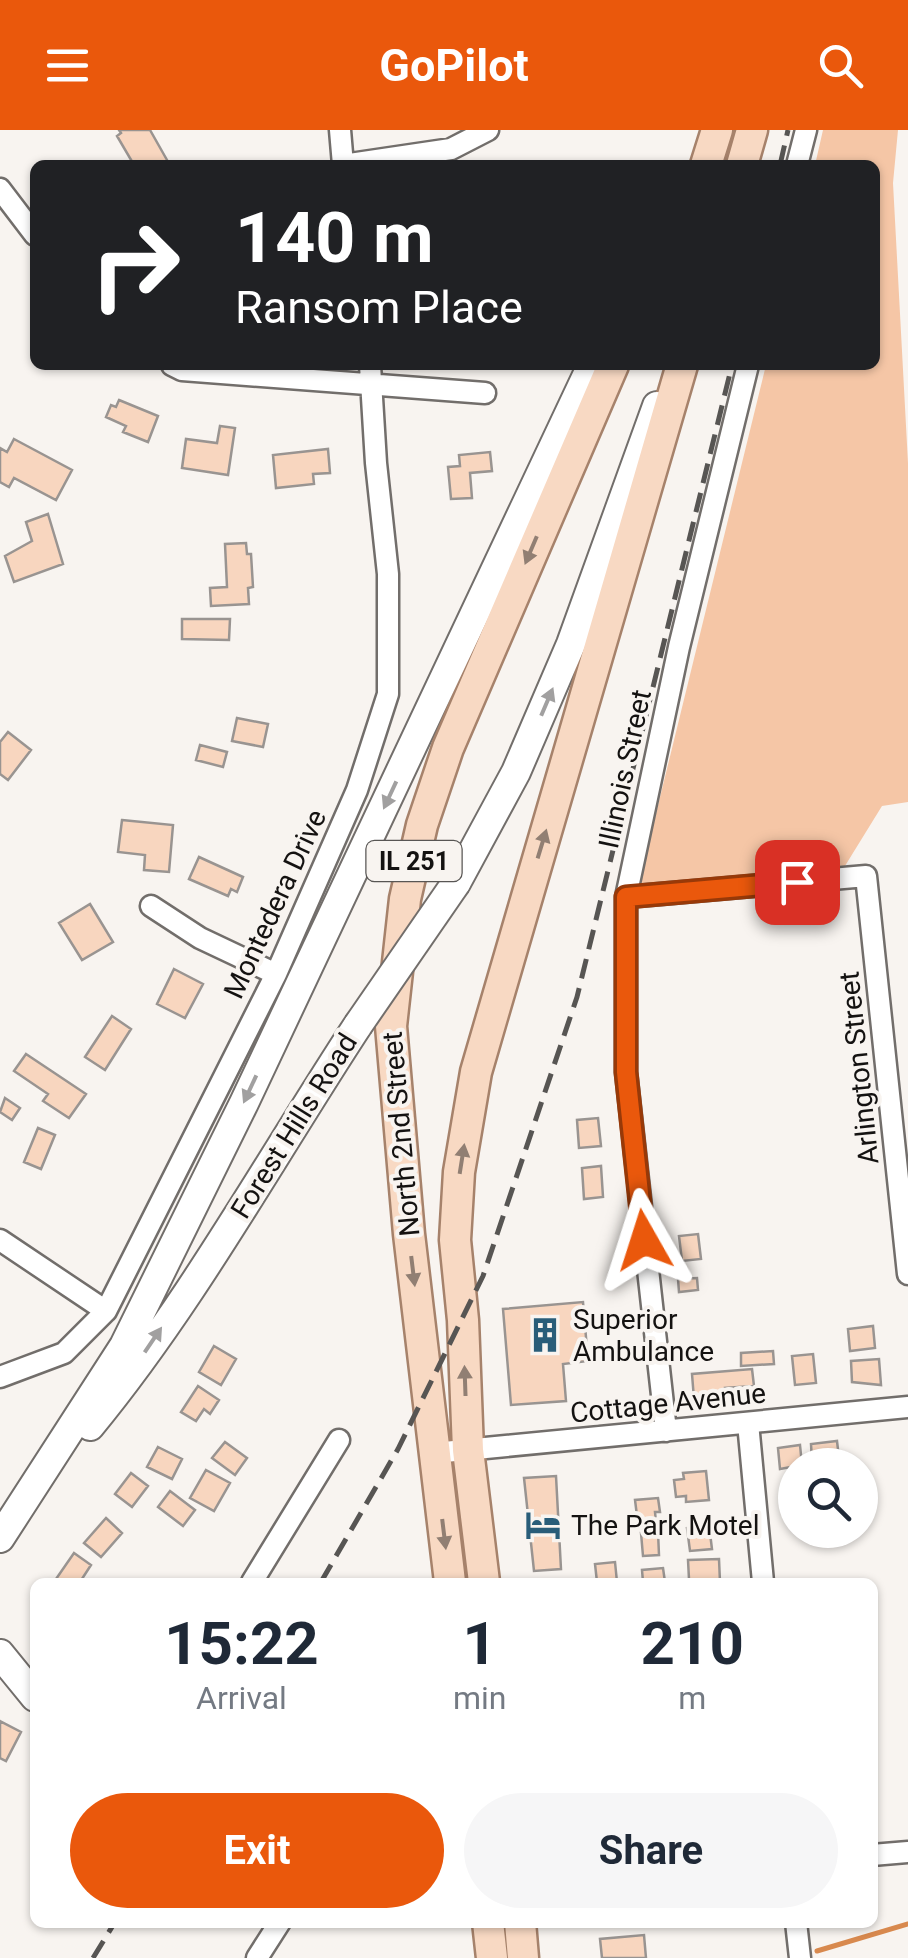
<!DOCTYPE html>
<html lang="en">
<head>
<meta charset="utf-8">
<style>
  body { margin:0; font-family:Roboto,sans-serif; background:#f6f6f7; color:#1f2937; height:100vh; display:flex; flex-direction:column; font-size:38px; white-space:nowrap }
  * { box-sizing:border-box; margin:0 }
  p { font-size:32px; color:#747a83 }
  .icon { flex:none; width:55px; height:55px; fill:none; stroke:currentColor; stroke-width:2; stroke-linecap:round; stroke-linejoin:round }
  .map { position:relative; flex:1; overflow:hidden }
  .panel { position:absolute; left:30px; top:1448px; width:848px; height:350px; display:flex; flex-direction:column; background:#fff; border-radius:15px; box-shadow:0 2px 8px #0004 }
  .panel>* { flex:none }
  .banner { position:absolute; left:30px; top:30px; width:850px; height:210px; border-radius:15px; box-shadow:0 2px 8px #0004; background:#202124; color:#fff; overflow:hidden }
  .fabs { position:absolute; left:778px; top:1318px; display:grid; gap:20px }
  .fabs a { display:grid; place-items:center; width:100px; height:100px; border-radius:50%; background:#fff; box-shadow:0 2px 8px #0004; font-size:50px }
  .pin { position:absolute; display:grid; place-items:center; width:85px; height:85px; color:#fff; margin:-42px; border-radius:20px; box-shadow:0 5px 15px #0006 }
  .me { position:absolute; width:110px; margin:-55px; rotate:354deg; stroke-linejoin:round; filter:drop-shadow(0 0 8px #0008) }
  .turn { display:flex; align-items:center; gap:35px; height:210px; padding:0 40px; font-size:45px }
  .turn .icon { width:130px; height:130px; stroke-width:2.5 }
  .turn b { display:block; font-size:70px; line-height:85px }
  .eta { display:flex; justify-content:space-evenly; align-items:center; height:170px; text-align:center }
  .eta b { font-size:60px; font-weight:700; line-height:70px }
  .button { display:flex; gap:20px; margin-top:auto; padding:20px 40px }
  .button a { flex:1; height:115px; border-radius:60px; background:#ea580c; color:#fff; font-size:40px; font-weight:700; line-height:115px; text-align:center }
  .button a+a { background:#f6f6f7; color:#1f2937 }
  header { display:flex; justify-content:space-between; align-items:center; height:130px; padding:0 40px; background:#ea580c; color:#fff; font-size:45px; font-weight:700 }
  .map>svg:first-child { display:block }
</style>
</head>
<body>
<header><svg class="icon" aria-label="menu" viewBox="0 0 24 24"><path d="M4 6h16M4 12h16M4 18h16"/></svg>GoPilot<svg class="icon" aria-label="search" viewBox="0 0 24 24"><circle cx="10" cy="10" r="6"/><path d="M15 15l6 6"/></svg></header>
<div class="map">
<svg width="908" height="1828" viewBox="0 0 908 1828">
  <rect width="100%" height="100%" fill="#f8f4f0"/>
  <path fill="#f5c6a6" d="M823 0H898L893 53 908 333V672L882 676 840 744 638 757 766 235H875V35H815Z"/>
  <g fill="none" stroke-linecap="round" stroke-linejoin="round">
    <path stroke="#d8894e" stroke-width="5" d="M817 1821 908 1794"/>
  </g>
  <path fill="#f8d6bf" stroke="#999491" stroke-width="2.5" d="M119 0H150L167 30 159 35H134L117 6 121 3Z
    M119 270 158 286 148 312 123 302 126 296 106 287 111 275 116 277Z
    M220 296 235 298 228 345 182 338 186 309 217 313Z
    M14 309 72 340 56 370 14 348 9 357 0 352V318L7 322Z
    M328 319 330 343 313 344 314 354 276 358 273 325Z
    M490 322 492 341 470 343 472 368 451 369 448 337 460 336 459 325Z
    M48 384 63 434 14 452 5 426 32 411 26 392Z
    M246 413 247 424H251L253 457 248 458 249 474 211 476 210 458 227 457 225 414Z
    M182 489H230L229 510 182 509Z
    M237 588 268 594 263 617 232 611Z
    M8 602 31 620 8 650 0 644V612Z
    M200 615 227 622 223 637 196 630Z
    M122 690 173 695 169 742 144 740 145 725 118 722Z
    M199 727 243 747 237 762 231 759 228 766 189 749Z
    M90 774 113 812 82 830 59 793Z
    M174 839 203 854 185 888 157 874Z
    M112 886 131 899 105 940 85 927Z
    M26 924 86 964 69 988 43 971 48 964 14 941Z
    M5 968 20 978 12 990 0 982Z
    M598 988 601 1016 579 1018 577 990Z
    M38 998 55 1005 41 1039 24 1032Z
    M601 1036 603 1067 584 1069 582 1038Z
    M698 1104 701 1129 682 1131 679 1106Z
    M697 1148 698 1160 679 1162 678 1149Z
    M583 1172 588 1231 563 1234 566 1271 511 1275 503 1179Z
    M873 1196 875 1218 850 1221 848 1199Z
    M214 1216 236 1229 221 1255 199 1242Z
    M773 1221 774 1234 741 1236V1223Z
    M813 1224 816 1253 795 1255 792 1226Z
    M879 1229 881 1255 852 1252 851 1231Z
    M752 1239 754 1256 725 1258 726 1266 694 1269 692 1244Z
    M198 1256 219 1270 210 1284 204 1279 196 1291 181 1282Z
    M837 1311 839 1328 812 1331 811 1314Z
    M225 1312 247 1328 235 1345 212 1328Z
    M800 1315 802 1335 780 1339 778 1318Z
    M158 1317 182 1329 172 1349 147 1337Z
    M206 1340 230 1353 214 1381 190 1368Z
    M706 1341 709 1370 686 1372V1366L676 1367 674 1350 684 1349 683 1343Z
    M131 1343 148 1356 132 1377 115 1364Z
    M556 1346 561 1439 534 1441 524 1348Z
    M170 1361 195 1380 183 1396 158 1377Z
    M658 1368 660 1382H655L656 1392 638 1394 635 1370Z
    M106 1388 122 1403 101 1427 84 1413Z
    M709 1395 712 1419 690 1421 687 1398Z
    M658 1402 659 1425 643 1426 641 1403Z
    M74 1423 91 1435 80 1452H62L56 1449Z
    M719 1429 720 1452 689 1449 688 1430Z
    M615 1432 617 1452H597L595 1434Z
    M663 1438 665 1452H643L642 1440Z
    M0 1591 21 1602 6 1631 0 1628Z
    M644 1805 646 1828H602L600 1809Z"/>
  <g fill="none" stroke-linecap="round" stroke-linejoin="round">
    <defs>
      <path id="street" d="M340 0 343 35
        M343 35 451 19 488 0
        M797 35 806 0
        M0 59 35 105
        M172 235 182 240 485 263
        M626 767 866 746 908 1144
        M151 776 200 808 276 844
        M0 1110 106 1181
        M0 1247 64 1223 106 1181 276 844 357 660 388 564V444L376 333 370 235
        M748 1293 763 1452
        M666 1301 626 942V767L679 517 748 235
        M434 1323 908 1277
        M252 1452 339 1310
        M872 1725 908 1722
        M796 1792 800 1828
        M257 1828 280 1792"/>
      <path id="secondary" d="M456 753 516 642 571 514 657 276
        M90 1296C190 1175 272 1026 358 895
        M0 1408 124 1216 244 973 592 235
        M0 1524 35 1567"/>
      <path id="primary" d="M706 35 717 0
        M742 35 752 0
        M450 1452 409 1104 391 896 405 769 422 695 448 618 613 235
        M484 1452 468 1320 463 1190 455 1110 459 1042 476 942 682 235
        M488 1792 492 1828
        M520 1792 523 1828"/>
    </defs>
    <use href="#street" stroke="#726e6b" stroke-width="25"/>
    <use href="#secondary" stroke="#726e6b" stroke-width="32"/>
    <use href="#primary" stroke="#a6826b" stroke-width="35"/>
    <use href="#street" stroke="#fff" stroke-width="20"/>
    <use href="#secondary" stroke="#fff" stroke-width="28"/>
    <use href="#primary" stroke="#f8d9c3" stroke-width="30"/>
    <path stroke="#575553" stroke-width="5" stroke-dasharray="20 10" stroke-linecap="butt" d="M780 35 788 0
      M321 1452 398 1319 483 1146 577 867 732 235
      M93 1828 115 1792"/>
    <defs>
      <path id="secondary-bridge" d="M358 895 456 753"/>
    </defs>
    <use href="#secondary-bridge" stroke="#726e6b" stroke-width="32" stroke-linecap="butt"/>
    <use href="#secondary-bridge" stroke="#fff" stroke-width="28"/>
  </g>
  <defs><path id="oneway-solid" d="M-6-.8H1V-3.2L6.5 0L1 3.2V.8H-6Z" transform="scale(2.5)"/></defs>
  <g fill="#917f73">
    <use href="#oneway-solid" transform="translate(531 420) rotate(113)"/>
    <use href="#oneway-solid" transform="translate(542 714) rotate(-73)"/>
    <use href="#oneway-solid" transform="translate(462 1029) rotate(-81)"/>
    <use href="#oneway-solid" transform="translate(413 1141) rotate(83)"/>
    <use href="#oneway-solid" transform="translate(465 1251) rotate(-92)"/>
    <use href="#oneway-solid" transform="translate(444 1404) rotate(83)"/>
  </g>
  <g fill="#a1a0a0">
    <use href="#oneway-solid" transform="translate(547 572) rotate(-67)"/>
    <use href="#oneway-solid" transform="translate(390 665) rotate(115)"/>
    <use href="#oneway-solid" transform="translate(250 959) rotate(115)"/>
    <use href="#oneway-solid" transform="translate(153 1210) rotate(-56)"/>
  </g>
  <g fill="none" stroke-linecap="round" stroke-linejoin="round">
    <defs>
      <path id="route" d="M644 1110 626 942V767L797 752"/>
    </defs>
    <use href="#route" stroke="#983908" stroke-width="25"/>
    <use href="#route" stroke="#ea580c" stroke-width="18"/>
  </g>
  <defs>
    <symbol id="building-bare" viewBox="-9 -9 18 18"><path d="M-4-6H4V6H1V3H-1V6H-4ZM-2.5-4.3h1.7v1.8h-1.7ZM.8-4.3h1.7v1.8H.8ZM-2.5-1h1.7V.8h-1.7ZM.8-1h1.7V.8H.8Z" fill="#295d79" stroke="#f8f4f0" stroke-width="2.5" paint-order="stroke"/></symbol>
    <symbol id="hotel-bare" viewBox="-9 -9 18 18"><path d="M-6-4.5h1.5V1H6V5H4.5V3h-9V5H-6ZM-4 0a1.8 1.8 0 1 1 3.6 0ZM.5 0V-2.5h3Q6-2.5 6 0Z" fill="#295d79" stroke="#f8f4f0" stroke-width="2.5" paint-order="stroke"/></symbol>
  </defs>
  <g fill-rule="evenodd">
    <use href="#building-bare" x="520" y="1180" width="50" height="50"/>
    <use href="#hotel-bare" x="518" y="1370" width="50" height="50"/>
  </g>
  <g text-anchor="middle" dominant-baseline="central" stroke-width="8" stroke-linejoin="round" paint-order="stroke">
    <rect fill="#f8f4f0" stroke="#585654" stroke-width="2.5" x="366.5" y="711" width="95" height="40" rx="8"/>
    <g font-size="25" font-weight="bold" fill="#141211">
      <text x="414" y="731">IL 251</text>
    </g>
    <g font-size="28" fill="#141211" stroke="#f8f4f0">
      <text transform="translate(625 639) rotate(-78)">Illinois Street</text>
      <text transform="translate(275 774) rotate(-65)">Montedera Drive</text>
      <text transform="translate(859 938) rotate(-96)">Arlington Street</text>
      <text transform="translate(294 996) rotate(-58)">Forest Hills Road</text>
      <text transform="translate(401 1004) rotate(-95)">North 2nd Street</text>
      <text transform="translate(668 1273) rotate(-6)">Cottage Avenue</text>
    </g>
    <g font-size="28" fill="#141211" stroke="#f8f4f0" text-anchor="start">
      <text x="573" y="1189">Superior<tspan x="573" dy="32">Ambulance</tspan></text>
      <text x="571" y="1395">The Park Motel</text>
    </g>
  </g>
</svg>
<div class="fabs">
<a><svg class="icon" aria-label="search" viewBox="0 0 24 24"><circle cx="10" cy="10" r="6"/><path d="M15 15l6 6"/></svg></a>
</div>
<div class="pin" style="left:797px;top:752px;background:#d93025"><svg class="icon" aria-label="arrive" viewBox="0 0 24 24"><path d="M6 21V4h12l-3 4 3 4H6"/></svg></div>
<svg class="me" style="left:644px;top:1110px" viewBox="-20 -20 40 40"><path d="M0-17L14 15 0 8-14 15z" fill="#ea580c" stroke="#fff" stroke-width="4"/></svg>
<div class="banner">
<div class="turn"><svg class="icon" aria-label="right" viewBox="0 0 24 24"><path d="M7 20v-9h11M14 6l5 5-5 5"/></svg><div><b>140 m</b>Ransom Place</div></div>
</div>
<section class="panel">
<div class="eta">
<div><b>15:22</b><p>Arrival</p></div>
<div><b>1</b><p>min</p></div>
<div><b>210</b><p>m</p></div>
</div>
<div class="button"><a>Exit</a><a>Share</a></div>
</section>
</div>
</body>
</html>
